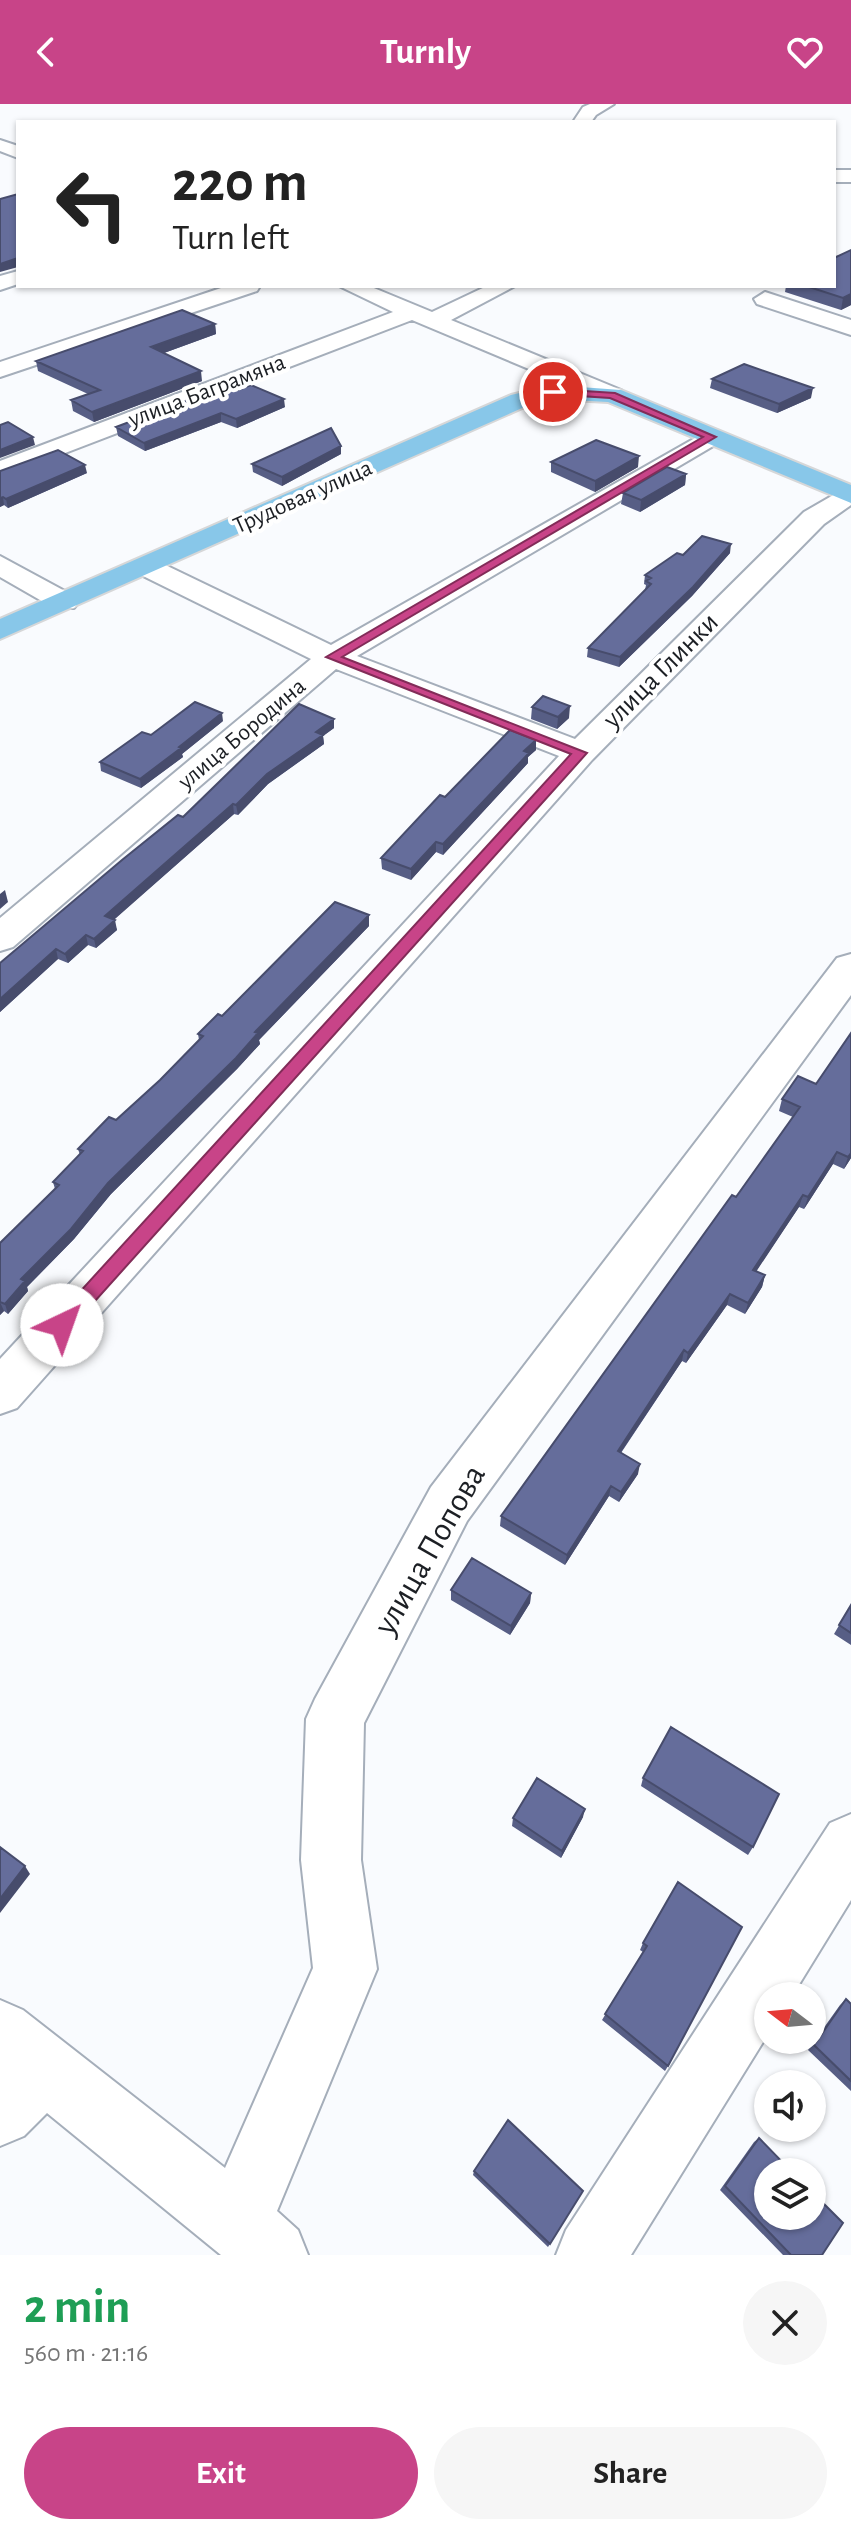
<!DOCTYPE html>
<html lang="en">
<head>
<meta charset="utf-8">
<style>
  body { margin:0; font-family:"Alegreya Sans",sans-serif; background:#f6f6f6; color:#222; height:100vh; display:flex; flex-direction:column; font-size:30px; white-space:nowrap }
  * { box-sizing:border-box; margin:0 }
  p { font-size:26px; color:#767676 }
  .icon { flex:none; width:44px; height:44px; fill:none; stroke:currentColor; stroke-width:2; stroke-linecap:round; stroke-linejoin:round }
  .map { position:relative; height:2151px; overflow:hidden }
  .details { display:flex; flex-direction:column; background:#fff; flex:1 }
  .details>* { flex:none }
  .top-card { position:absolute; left:16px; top:16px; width:820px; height:168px; border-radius:0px; box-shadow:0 2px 6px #0004; background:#fff; color:#222; overflow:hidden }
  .needle { width:52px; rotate:286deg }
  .fabs { position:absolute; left:754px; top:1878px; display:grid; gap:16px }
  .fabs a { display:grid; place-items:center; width:72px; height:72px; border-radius:50%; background:#fff; box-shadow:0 2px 6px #0004; font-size:40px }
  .pin { position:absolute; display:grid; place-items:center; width:68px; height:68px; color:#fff; margin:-34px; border:4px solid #fff; border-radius:50%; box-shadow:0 2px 8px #0007 }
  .me { position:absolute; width:88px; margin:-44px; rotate:42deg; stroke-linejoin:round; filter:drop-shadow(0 0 6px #0008) }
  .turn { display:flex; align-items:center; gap:28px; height:168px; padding:0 24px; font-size:36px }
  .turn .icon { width:104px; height:104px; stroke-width:2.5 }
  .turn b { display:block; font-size:56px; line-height:68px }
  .round { display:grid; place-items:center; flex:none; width:84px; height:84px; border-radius:42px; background:#f6f6f6 }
  .overview { display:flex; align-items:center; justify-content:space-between; height:136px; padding:0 24px }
  h1 { font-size:48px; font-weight:700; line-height:60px; color:#1e9e55 }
  .cta { display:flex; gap:16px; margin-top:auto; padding:16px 24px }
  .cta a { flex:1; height:92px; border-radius:48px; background:#c84488; color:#fff; font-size:32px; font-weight:700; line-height:92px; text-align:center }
  .cta a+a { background:#f6f6f6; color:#222 }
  header { display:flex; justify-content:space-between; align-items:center; height:104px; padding:0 24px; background:#c84488; color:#fff; font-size:36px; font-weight:700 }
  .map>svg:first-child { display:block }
</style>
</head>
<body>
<header><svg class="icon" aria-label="back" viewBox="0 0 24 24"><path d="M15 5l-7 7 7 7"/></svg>Turnly<svg class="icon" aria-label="heart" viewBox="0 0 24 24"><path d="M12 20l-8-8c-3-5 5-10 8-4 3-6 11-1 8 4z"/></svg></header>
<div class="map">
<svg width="851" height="2151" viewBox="0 0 851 2151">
  <rect width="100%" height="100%" fill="#f9fbfe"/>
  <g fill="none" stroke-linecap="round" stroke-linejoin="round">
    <defs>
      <path id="minor" d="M590 0H614L596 11 591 18H573L583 3Z
        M0 36 18 42V54L0 47Z
        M834 66H851V78H834Z
        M18 167V180L0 186V172Z
        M227 182H260L257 187 0 273V258Z
        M339 182H369L432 208 487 182H515L451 216 621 286 624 291 621 296H603L412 216 0 374V357L393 208Z
        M765 188 851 216V231L757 200 754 195Z
        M711 325 724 333 720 338 357 552 575 635 804 408 849 382 851 401 824 420 592 656 17 1304 0 1310V1255L559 652 336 565 13 843 0 847V814L311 555 137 469 133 463 137 457H157L331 541Z
        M0 452 74 492 79 498 74 504H54L0 473Z
        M851 850V891L467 1417 364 1619 361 1756 377 1865 277 2107 298 2126 308 2151H221L47 2009 24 2032 0 2042V1896L23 1906 225 2064 313 1864 301 1756 306 1615 315 1595 431 1383 837 854Z
        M851 1710V1796L792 1892H768V1930L631 2151H556L566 2126 830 1719Z"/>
      <path id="major" d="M553 281 621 286 851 381V399L608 298 553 295 529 301 0 535V515L511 291Z"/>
    </defs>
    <use href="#minor" stroke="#a5aeba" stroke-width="4"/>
    <use href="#major" stroke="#d6d7d8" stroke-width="4"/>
    <use href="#minor" fill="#fff" fill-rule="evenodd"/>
    <use href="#major" fill="#88c7e9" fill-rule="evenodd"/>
  </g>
  <path fill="#575e85" d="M786 182H834L851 201 841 206 785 188Z
    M215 220 216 230 164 249 202 277 94 318 73 307 71 296 88 290 38 267 36 257Z
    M712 275 811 294 777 309 710 284Z
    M238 286 285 303 237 324 221 318 145 347 118 332 116 323Z
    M341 350 282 382 253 368 252 360Z
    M551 358 638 363 595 388 551 368Z
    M0 367 87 369 8 404 4 401 0 403Z
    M686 370 685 381 640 408 621 400 623 389Z
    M730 449 692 492 619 563 587 553 588 544 645 486 646 481 644 480 645 471 683 451Z
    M532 603 569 614 557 625 531 615Z
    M334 615V624L323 632 324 640 268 680 238 711 234 710 113 816 117 826 96 844 88 841 68 859 58 855 0 908V859L183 713Z
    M223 617 182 650 183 653 141 684 101 667 100 658 151 631Z
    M536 636V646L528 653V659L443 751 436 748 411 776 382 765 381 754 445 693Z
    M369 811V822L259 936 260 940 237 965 111 1090 74 1135 27 1183 28 1187 8 1210 4 1207 0 1211V1139L55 1085 53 1078 80 1051 78 1045 116 1016 160 976 199 936 198 930Z
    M798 972 851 1054 844 1065 833 1060 804 1105 799 1103 756 1167 765 1171 762 1183 745 1210 727 1201 686 1259 682 1257 621 1349 638 1370 619 1398 609 1392 565 1461 500 1422 501 1412 736 1093 793 1013 779 1007 782 995Z
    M451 1486 531 1489 530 1499 510 1531 451 1496Z
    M851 1501V1541L834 1530Z
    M643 1674 753 1743 748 1751 641 1682Z
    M583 1713 561 1754 512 1722 513 1714Z
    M678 1778 668 1962 665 1967 602 1916 643 1848 640 1846 643 1839Z
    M846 1895 851 1900V1987L808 1946 840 1901Z
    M759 2034 822 2151H783L720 2086 754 2038Z
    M474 2067 583 2087 548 2143 473 2071Z"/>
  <path fill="#474c6c" d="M18 154V163L0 168V160Z
    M851 190V201L841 206 843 194Z
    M215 220 216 230 153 253 151 243Z
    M201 267 202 277 94 318 92 308Z
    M813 284 811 294 777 309 779 300Z
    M284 295 285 303 237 324 236 315Z
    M221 309V318L145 347 144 339Z
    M33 333 35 341 0 354V346Z
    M341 342V350L282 382V373Z
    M639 352 638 363 595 388V377Z
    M85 361 87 369 8 404 6 395Z
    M686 370 685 381 640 408 641 396Z
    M3 393 4 401 0 403V394Z
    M731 440 730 449 692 492 619 563 620 553Z
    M570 602 569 614 557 625 558 613Z
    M222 609 223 617 182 650 183 653 141 684 140 675Z
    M334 615V624L323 632 324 640 268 680 238 711 236 701 267 670 316 628Z
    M536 636V646L528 653V659L443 751V740L524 647Z
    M233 700 234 710 107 822 105 812Z
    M436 738V748L411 776V765Z
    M5 786 8 798 0 805V790Z
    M369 811V822L259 936 260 940 237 965 111 1090 74 1135 27 1183 28 1187 8 1210 5 1200 21 1175 108 1079Z
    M115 816 117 826 96 844 94 835Z
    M86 831 88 841 68 859 65 850Z
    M56 845 58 855 0 908V895Z
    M837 1048 833 1060 804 1105 808 1093Z
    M851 1049V1054L844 1065 848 1053Z
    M803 1091 799 1103 750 1177 753 1166Z
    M765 1171 762 1183 745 1210 748 1199Z
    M730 1190 727 1201 686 1259 688 1249Z
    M0 1198 4 1207 0 1211Z
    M684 1246 682 1257 615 1357 618 1347Z
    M640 1360 638 1370 619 1398 621 1388Z
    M611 1382 609 1392 565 1461 567 1451Z
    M531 1489 530 1499 510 1531 511 1522Z
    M585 1705 583 1713 561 1754 562 1747Z
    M25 1762 30 1770 0 1809V1795Z"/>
  <path fill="#656d9b" stroke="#474c6c" stroke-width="2" d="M18 90V154L0 160V95Z
    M851 146V190L843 194 806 182H834V154Z
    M182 206 215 220 151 243 201 267 92 308 71 296 100 286 36 257Z
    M744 260 813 284 779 300 712 275Z
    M227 281 238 286 251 281 284 295 236 315 221 309 144 339 116 323Z
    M8 318 33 333 0 346V321Z
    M331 324 341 342 282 373 252 360Z
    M596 336 639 352 595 377 551 358Z
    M58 346 85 361 6 395 3 393 0 394V367Z
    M667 363 686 370 641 396 623 389Z
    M702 432 731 440 693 483 620 553 588 544 651 480 646 477 651 474 645 471 677 449 683 451Z
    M543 592 570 602 558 613 532 603Z
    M195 598 222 609 179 643 181 644 140 675 100 658 142 628 151 631Z
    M299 600 334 615 316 628 323 631 267 670 236 701 233 700 105 812 115 816 94 835 86 831 65 850 56 845 0 895V859L122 756 178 711 183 713Z
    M510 626 536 636 524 647 529 649 443 740 436 738 411 765 381 754 440 691 445 693Z
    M335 798 369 811 255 928 258 929 236 954 108 1079 71 1125 21 1175 25 1177 5 1200 0 1198V1139L59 1081 53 1078 83 1047 78 1045 109 1013 116 1016 160 976 203 932 198 930 218 910 222 912Z
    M851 929V1049L848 1053 837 1048 808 1093 803 1091 753 1166 765 1171 748 1199 730 1190 688 1249 684 1246 618 1347 640 1360 621 1388 611 1382 567 1451 501 1412 732 1091 736 1093 800 1003 782 995 798 972 816 980Z
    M472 1454 531 1489 511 1522 451 1486Z
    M851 1501V1529L839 1521Z
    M671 1623 779 1690 753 1743 643 1674Z
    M537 1674 585 1705 562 1747 513 1714Z
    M0 1743 25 1762 0 1795Z
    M678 1778 742 1823 668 1962 605 1910 647 1842 643 1839Z
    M846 1895 851 1900V1977L814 1941Z
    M508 2016 583 2087 550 2140 474 2067Z
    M759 2034 792 2068H768V2112H812V2088L843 2119 822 2151H791L725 2082Z"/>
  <path fill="#c84488" stroke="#822c58" stroke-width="2" d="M553 285 615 289 716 333 342 553 587 649 69 1226H55L52 1221 55 1215 571 650 326 553 703 333 610 294 550 290Z"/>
  <g text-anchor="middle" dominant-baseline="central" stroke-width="8" stroke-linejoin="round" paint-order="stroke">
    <g font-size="24" fill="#1c1f24" stroke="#fff">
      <text transform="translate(207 287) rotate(-21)">улица Баграмяна</text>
      <text transform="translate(303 393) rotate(-24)">Трудовая улица</text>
      <text transform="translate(242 630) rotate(-40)">улица Бородина</text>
    </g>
    <g font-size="28" fill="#1c1f24" stroke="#fff">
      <text transform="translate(661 567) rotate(-45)">улица Глинки</text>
    </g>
    <g font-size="34" fill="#1c1f24" stroke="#fff">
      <text transform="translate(430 1446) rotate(-60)">улица Попова</text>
    </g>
  </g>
</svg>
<div class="fabs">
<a><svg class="needle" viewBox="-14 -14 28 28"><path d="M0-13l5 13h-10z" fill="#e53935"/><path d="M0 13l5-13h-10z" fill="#767676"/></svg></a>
<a><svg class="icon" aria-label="sound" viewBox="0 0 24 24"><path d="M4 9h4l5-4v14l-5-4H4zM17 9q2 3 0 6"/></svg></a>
<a><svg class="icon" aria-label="layers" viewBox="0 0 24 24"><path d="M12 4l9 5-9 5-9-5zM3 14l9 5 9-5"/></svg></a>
</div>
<div class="pin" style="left:553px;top:288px;background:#d93025"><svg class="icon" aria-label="arrive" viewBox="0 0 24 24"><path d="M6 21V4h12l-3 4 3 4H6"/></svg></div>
<svg class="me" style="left:62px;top:1221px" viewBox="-20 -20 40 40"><circle r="19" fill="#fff"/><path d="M0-13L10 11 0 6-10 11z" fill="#c84488"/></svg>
<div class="top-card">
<div class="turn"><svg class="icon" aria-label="left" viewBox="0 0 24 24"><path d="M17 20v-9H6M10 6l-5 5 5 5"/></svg><div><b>220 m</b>Turn left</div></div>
</div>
</div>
<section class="details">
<div class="overview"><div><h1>2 min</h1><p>560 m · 21:16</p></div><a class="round"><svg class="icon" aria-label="close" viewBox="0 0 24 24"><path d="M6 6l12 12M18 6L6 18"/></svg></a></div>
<div class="cta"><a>Exit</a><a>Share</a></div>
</section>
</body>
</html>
